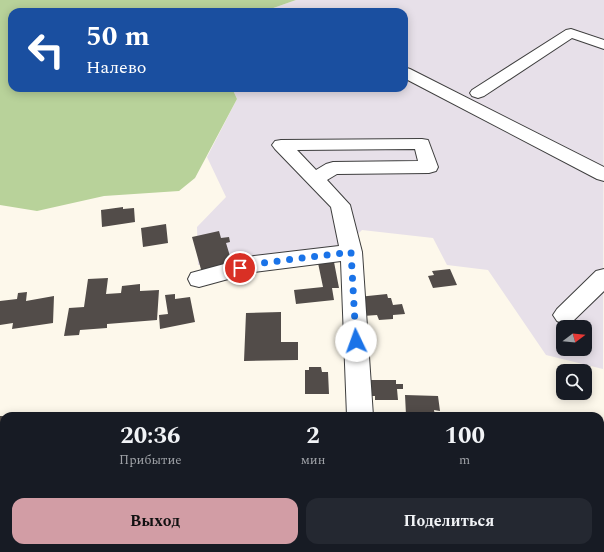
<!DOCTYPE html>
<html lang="ru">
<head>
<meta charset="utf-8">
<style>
  body { margin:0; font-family:Spectral,serif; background:#242831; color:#f1f3f6; height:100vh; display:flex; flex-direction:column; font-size:15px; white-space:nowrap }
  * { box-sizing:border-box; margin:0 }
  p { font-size:13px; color:#9ea1a6 }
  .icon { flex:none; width:22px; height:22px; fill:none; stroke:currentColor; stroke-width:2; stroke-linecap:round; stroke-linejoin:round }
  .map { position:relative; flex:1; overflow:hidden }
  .side { position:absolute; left:0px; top:412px; width:604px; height:140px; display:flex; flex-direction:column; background:#171b24; border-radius:12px 12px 0 0; box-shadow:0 2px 10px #0003 }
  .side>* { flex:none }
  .guide { position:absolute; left:8px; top:8px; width:400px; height:84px; border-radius:12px; box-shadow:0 2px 10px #0003; background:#1a4fa0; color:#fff; overflow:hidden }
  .needle { width:26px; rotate:74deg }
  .tools { position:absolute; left:556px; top:320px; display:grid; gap:8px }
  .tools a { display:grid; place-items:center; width:36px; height:36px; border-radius:8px; background:#171b24; box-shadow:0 2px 10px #0003; font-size:20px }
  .pin { position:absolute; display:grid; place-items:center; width:34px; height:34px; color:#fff; margin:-17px; border:2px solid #fff; border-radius:50%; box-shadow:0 1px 4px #0007 }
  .me { position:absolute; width:44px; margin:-22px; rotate:357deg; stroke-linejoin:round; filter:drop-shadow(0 0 3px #0008) }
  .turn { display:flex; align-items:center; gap:14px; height:84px; padding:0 12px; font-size:18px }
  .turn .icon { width:52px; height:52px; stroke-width:2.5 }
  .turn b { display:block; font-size:28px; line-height:34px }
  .eta { display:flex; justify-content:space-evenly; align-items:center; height:68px; text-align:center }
  .eta b { font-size:24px; font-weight:700; line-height:28px }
  .primary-button { display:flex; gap:8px; margin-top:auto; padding:8px 12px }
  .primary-button a { flex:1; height:46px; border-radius:12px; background:#d29da5; color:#111; font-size:16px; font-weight:700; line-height:46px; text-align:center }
  .primary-button a+a { background:#242831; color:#f1f3f6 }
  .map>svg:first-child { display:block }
</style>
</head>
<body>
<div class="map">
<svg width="604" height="552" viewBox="0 0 604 552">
  <rect width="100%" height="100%" fill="#fdf8eb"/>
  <path fill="#e7e0e9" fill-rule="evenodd" d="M296 0H604L603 369 546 355 488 270 447 265 433 238 362 230 340 252 198 265 197 227 226 197 207 157 237 99 232 88H404V12H262ZM563 327H585V349H563Z"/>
  <path fill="#b8d29a" d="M0 0H296L262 12H12V88H232L237 99 195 178 179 191 104 196 37 211 0 205Z"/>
  <path fill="#524c49" d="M123 207V209L134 208 135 222 102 227 101 210Z
    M166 224 168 243 143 247 141 228Z
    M219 231 221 238 229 237 230 242 226 243 233 266 202 273 192 237Z
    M334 262 339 288H332L334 300 296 304 294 290 323 287 318 263Z
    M450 269 457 285 433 288 428 276 434 275 432 271Z
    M108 278 106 294 121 293 122 286 140 284V291L159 290 157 320 107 324V328L80 330 79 335 64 336 69 308 84 307 88 279Z
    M27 292 26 301 54 296 53 323 12 329 13 323 0 325V301L17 299 18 293Z
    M175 294V299L190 297 195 322 160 329 159 315 168 314 165 295Z
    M387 294 388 298H391L393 305 402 304 405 314 393 315V319L379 320 377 315 363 316 358 297Z
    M281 312V342H298V360L244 361 246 313Z
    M309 367H321L322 372H328L329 394H305V370H309Z
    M368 380H396V384H403V389H397L398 400H375V396H370Z
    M405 395 438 396 440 411 434 410 435 416 406 415Z
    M0 416H4V425L0 435Z
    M104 548H153L152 552H103Z
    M166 548H202V552H165Z
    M206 548H249L248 552H206Z
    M406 548H454L455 552H406Z"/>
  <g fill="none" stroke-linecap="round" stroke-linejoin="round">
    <defs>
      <path id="minor" d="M571 29 604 40V49L572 38 484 96 478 98 472 96 470 93 472 90 566 30Z
        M404 67 410 69 604 167V181L597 179 404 78Z
        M422 139 428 140 438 167 436 171 429 173 337 174 327 180 350 205 362 252 373 416H347L341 261 254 272 199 287 191 285 188 279 191 273 254 256 339 246 331 207 275 149 272 145 275 141 281 140ZM415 149 418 161 333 162 326 164 316 170 297 150Z
        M604 269V291L573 321 565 324 557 321 553 315 557 309 596 271Z
        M353 548H383L384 552H354Z"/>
    </defs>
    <use href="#minor" stroke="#3e3e3e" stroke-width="2"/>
    <use href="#minor" fill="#fff" fill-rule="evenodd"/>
  </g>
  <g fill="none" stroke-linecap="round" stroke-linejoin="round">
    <path stroke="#1a73e8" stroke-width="7" stroke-dasharray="0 12.6" d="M240 268 254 264 351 252 356 341"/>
  </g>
</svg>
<div class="tools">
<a><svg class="needle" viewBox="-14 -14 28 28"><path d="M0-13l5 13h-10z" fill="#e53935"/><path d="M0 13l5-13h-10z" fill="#9ea1a6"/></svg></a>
<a><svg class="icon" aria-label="search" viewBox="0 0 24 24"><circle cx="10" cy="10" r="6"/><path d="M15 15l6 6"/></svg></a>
</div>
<div class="pin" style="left:240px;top:268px;background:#d93025"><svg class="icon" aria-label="arrive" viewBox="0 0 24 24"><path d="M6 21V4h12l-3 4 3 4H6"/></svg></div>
<svg class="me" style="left:356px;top:341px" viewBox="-20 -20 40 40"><circle r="19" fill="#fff"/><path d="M0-13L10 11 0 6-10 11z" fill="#1a73e8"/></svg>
<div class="guide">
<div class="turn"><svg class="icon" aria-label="left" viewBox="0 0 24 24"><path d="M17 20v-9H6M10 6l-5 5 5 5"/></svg><div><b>50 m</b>Налево</div></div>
</div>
<section class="side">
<div class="eta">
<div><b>20:36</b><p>Прибытие</p></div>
<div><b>2</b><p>мин</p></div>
<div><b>100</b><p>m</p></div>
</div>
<div class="primary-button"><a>Выход</a><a>Поделиться</a></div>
</section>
</div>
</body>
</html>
